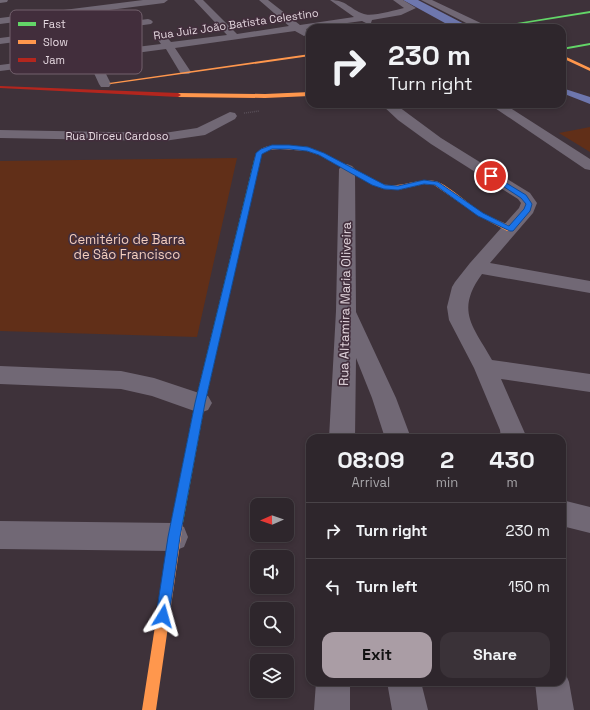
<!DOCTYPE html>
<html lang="en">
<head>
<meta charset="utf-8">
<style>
  body { margin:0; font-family:"Space Grotesk",sans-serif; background:#3a3238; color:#f1f3f6; height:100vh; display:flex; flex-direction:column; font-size:15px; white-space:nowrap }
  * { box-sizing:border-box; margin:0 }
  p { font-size:13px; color:#a7a5a9 }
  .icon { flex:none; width:22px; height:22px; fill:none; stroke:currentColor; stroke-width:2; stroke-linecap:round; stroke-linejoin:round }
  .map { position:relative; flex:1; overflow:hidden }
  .details { position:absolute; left:306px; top:434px; width:260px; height:252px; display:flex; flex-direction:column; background:#2e262c; border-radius:12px; box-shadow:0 2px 6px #0003,0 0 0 1px #494348 }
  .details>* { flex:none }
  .banner { position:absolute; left:306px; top:24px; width:260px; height:84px; border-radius:12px; box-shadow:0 2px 6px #0003,0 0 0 1px #494348; background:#2e262c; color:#f1f3f6; overflow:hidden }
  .needle { width:26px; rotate:268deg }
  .buttons { position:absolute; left:250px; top:498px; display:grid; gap:8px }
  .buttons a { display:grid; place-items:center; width:44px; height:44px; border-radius:8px; background:#2e262c; box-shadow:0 2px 6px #0003,0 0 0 1px #494348; font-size:20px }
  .pin { position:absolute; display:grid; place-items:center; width:34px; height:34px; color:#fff; margin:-17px; border:2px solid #fff; border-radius:50%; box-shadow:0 1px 4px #0007 }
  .me { position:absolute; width:44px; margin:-22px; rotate:8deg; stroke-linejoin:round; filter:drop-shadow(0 0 3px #0008) }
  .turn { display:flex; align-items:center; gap:14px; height:84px; padding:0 16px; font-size:18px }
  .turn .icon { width:52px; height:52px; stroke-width:2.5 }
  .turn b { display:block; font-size:28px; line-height:34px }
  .eta { display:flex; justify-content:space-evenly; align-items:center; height:68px; text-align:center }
  .eta b { font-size:24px; font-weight:600; line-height:28px }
  .action { display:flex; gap:8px; margin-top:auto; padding:8px 16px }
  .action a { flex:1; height:46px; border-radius:12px; background:#aa9da5; color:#111; font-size:16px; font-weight:600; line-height:46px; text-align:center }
  .action a+a { background:#3a3238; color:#f1f3f6 }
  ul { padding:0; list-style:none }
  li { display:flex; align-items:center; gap:12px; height:56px; padding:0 16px; border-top:1px solid #494348 }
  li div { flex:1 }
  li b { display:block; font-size:15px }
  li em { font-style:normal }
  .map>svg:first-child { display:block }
</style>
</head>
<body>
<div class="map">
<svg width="590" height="710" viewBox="0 0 590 710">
  <rect width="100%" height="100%" fill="#3e323a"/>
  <path fill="#612f18" d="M590 127V152L559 133Z
    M237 158 197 337 0 331V161Z"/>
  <path fill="#6e77ae" d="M403 0H418L472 28H454Z
    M562 88 590 97V104L562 93Z"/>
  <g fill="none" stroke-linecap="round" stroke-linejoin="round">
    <path stroke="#746c76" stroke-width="1.5" stroke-dasharray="0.5 1.5" stroke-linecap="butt" d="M244 113 259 111"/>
    <path fill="#716875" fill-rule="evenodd" d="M0 0H8L7 2 0 3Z
      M143 0H168L164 3 0 24V18Z
      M194 0H203L237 34 289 26 259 0H268L300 25 354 17 330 0C347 0 349 9 364 14 371 17 396 10 404 8L393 0H403L416 8 401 15 372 20 371 23 368 24 362 21 310 28 306 29 309 33 304 36 295 31 175 48 191 72 189 74H181L166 49 98 58 111 84 109 87H101L99 84 88 60 0 71V65L85 54 80 43 85 40 89 41 95 52 161 44 156 37 161 34 165 35 171 42 227 35Z
      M421 0H432L487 26 489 28H476Z
      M148 19 151 20 153 22 151 24 0 44V38Z
      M381 104H395L441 138 530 193 537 203 533 213 490 263 590 281V293L482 274C455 311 473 326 492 360L590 374V392L501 379 527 438H501L500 430 474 368 449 320 447 307 452 287 455 282 470 263 519 208 521 203 518 199 431 144 398 120Z
      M489 104H504L590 159V170L585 169Z
      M230 112 235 113 237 116 235 119 205 135 164 141 0 138V130L164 133 197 128Z
      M347 164 352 166 355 169 356 312 396 398 411 438H385L372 398 356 358 355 438H329L336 311 339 169 342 166Z
      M0 366 121 371 154 378 208 396 212 403 208 410 200 413 152 396 121 389 0 384Z
      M562 500 590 507V533L562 526Z
      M0 521 174 523 184 527 188 537 184 547 174 551 0 549Z
      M562 669 564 670 569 682 574 710H538L535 682H562Z
      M316 682H350V710H314Z
      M387 682H421L428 710H392Z"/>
    <path fill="#63d668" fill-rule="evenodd" d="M590 11V13L496 28H486Z
      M590 43V45L562 50V48Z
      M257 158 260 160 205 403 183 523 181 527 177 529 173 527 171 523 195 403 254 160Z"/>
    <path fill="#ff974d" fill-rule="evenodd" d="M310 54V56L111 84 109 83Z
      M562 55 590 68V71L562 58Z
      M310 92V96L265 98 178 97 175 95 178 93 265 94Z
      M280 145 308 147 323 153 377 183C401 190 413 178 435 181 444 182 473 207 483 214 493 219 506 222 514 229L510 231H507L479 216 434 185 424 184 398 190 384 189 373 185 319 155 307 151 280 149 268 150 262 154 259 161 254 160C258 146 267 146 280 145Z
      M177 517 181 519 183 523 156 710H142L171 523 173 519Z"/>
    <path fill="#b3261e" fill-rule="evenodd" d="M0 86 178 93 181 95 178 97 0 88Z"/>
  </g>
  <path fill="#1a73e8" stroke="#114b97" d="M272 145H289L308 147 324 153 385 185 398 186 424 180 438 182 483 213 509 226 524 209 526 204 521 198 489 177V175H493L526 195 532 204 530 211 513 231H510L478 216 435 185 424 184 398 190 384 189 372 185 319 155 307 151 289 149H272L262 154 205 403 180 537 169 616 167 620 163 622 158 620 156 616 168 537 195 403 256 153 261 149Z"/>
  <g text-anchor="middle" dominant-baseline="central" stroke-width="3.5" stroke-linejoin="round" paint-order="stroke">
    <g font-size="11" fill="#e4d7df" stroke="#422e3c">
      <text transform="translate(236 24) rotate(-8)">Rua Juiz João Batista Celestino</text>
      <text x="117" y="136">Rua Dirceu Cardoso</text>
    </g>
    <g font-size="13" fill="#f3cdbd" stroke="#422e3c">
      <text x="127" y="239">Cemitério de Barra<tspan x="127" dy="15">de São Francisco</tspan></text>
    </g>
    <g font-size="13" fill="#e4d7df" stroke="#422e3c">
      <text transform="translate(345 304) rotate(-89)">Rua Altamira Maria Oliveira</text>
    </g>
  </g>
  <rect x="10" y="10" width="132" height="64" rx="6" fill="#422e3c" stroke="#73616d" stroke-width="1"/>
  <rect x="18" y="22" width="18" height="4" fill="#63d668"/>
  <rect x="18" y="40" width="18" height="4" fill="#ff974d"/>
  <rect x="18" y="58" width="18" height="4" fill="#b3261e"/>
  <g font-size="11" fill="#e4d7df">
    <text x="43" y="28">Fast</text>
    <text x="43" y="46">Slow</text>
    <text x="43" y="64">Jam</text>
  </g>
</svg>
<div class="buttons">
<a><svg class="needle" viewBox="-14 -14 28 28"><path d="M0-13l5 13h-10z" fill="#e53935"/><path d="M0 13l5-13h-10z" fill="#a7a5a9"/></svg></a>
<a><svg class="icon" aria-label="sound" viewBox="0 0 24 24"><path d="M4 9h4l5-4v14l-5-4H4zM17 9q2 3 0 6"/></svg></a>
<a><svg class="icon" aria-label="search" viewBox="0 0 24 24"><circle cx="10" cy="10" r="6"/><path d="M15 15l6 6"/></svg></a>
<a><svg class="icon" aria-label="layers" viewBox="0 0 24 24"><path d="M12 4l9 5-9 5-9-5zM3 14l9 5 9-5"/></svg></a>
</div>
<div class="pin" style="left:491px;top:176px;background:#d93025"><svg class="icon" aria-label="arrive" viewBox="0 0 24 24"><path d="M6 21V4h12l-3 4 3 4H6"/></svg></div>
<svg class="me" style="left:163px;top:616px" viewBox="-20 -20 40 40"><path d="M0-17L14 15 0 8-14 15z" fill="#1a73e8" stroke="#fff" stroke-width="4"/></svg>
<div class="banner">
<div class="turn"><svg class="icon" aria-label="right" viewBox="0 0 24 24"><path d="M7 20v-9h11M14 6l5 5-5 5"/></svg><div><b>230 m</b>Turn right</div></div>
</div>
<section class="details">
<div class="eta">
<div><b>08:09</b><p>Arrival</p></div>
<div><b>2</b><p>min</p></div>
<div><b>430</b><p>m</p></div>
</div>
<ul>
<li><svg class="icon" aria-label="right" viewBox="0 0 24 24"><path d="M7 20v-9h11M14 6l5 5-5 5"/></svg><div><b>Turn right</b></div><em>230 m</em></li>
<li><svg class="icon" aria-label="left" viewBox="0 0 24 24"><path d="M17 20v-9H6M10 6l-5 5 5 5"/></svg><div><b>Turn left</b></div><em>150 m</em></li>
</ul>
<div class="action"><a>Exit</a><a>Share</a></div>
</section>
</div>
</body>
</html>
